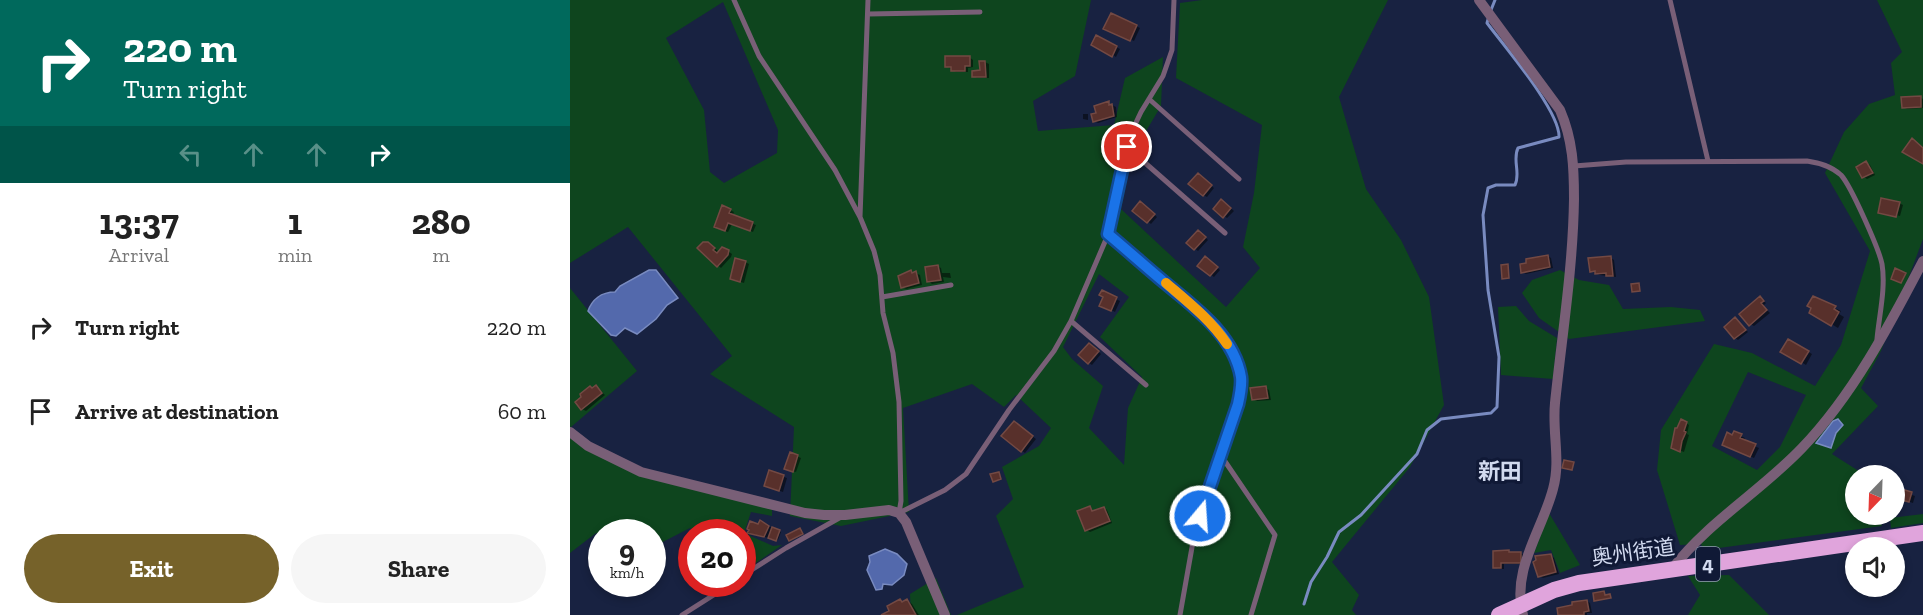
<!DOCTYPE html>
<html lang="en">
<head>
<meta charset="utf-8">
<style>
  body { margin:0; font-family:"Zilla Slab","Noto Sans JP",serif; background:#f6f6f6; color:#222; height:100vh; display:flex; flex-direction:column; font-size:22px; white-space:nowrap }
  * { box-sizing:border-box; margin:0 }
  p { font-size:20px; color:#767676 }
  .icon { flex:none; width:33px; height:33px; fill:none; stroke:currentColor; stroke-width:2; stroke-linecap:round; stroke-linejoin:round }
  .map { position:relative; flex:1; overflow:hidden }
  .side { display:flex; flex-direction:column; background:#fff; width:570px }
  .side>* { flex:none }
  .hud { background:#00695c; color:#fff; overflow:hidden }
  .needle { width:39px; rotate:203deg }
  .fabs { position:absolute; left:1275px; top:465px; display:grid; gap:12px }
  .fabs a { display:grid; place-items:center; width:60px; height:60px; border-radius:50%; background:#fff; box-shadow:0 3px 9px #0003; font-size:30px }
  .speed { position:absolute; left:18px; top:519px; display:flex; gap:12px; font-size:30px; font-weight:700; text-align:center }
  .speed>* { display:grid; place-content:center; width:78px; height:78px; border-radius:50%; background:#fff; box-shadow:0 3px 9px #0003; line-height:1 }
  .speed small { font-size:15px; font-weight:400 }
  .speed .limit { border:9px solid #d22; background:#fff; color:#111 }
  .pin { position:absolute; display:grid; place-items:center; width:51px; height:51px; color:#fff; margin:-26px; border:3px solid #fff; border-radius:50%; box-shadow:0 2px 6px #0007 }
  .me { position:absolute; width:66px; margin:-33px; rotate:18deg; stroke-linejoin:round; filter:drop-shadow(0 0 4px #0008) }
  .turn { display:flex; align-items:center; gap:21px; height:126px; padding:0 24px; font-size:27px }
  .turn .icon { width:78px; height:78px; stroke-width:2.5 }
  .turn b { display:block; font-size:42px; line-height:51px }
  .lanes { display:flex; align-items:center; height:57px; padding:0 24px; background:#0003; justify-content:center; gap:30px; direction:ltr }
  .lanes .off { opacity:.35 }
  .eta { display:flex; justify-content:space-evenly; align-items:center; height:102px; text-align:center }
  .eta b { font-size:36px; font-weight:700; line-height:42px }
  .primary-button { display:flex; gap:12px; margin-top:auto; padding:12px 24px }
  .primary-button a { flex:1; height:69px; border-radius:36px; background:#76622a; color:#fff; font-size:24px; font-weight:700; line-height:69px; text-align:center }
  .primary-button a+a { background:#f6f6f6; color:#222 }
  ul { padding:0; list-style:none }
  li { display:flex; align-items:center; gap:18px; height:84px; padding:0 24px }
  li div { flex:1 }
  li b { display:block; font-size:22px }
  li em { font-style:normal }
  main { display:flex; flex:1; min-height:0 }
  .map>svg:first-child { display:block }
</style>
</head>
<body>
<main>
<section class="side">
<div class="hud">
<div class="turn"><svg class="icon" aria-label="right" viewBox="0 0 24 24"><path d="M7 20v-9h11M14 6l5 5-5 5"/></svg><div><b>220 m</b>Turn right</div></div>
<div class="lanes"><svg class="icon off" aria-label="left" viewBox="0 0 24 24"><path d="M17 20v-9H6M10 6l-5 5 5 5"/></svg><svg class="icon off" aria-label="ahead" viewBox="0 0 24 24"><path d="M12 20V5M6 11l6-6 6 6"/></svg><svg class="icon off" aria-label="ahead" viewBox="0 0 24 24"><path d="M12 20V5M6 11l6-6 6 6"/></svg><svg class="icon" aria-label="right" viewBox="0 0 24 24"><path d="M7 20v-9h11M14 6l5 5-5 5"/></svg></div>
</div>
<div class="eta">
<div><b>13:37</b><p>Arrival</p></div>
<div><b>1</b><p>min</p></div>
<div><b>280</b><p>m</p></div>
</div>
<ul>
<li><svg class="icon" aria-label="right" viewBox="0 0 24 24"><path d="M7 20v-9h11M14 6l5 5-5 5"/></svg><div><b>Turn right</b></div><em>220 m</em></li>
<li><svg class="icon" aria-label="arrive" viewBox="0 0 24 24"><path d="M6 21V4h12l-3 4 3 4H6"/></svg><div><b>Arrive at destination</b></div><em>60 m</em></li>
</ul>
<div class="primary-button"><a>Exit</a><a>Share</a></div>
</section>
<div class="map">
<svg width="1353" height="615" viewBox="0 0 1353 615">
  <rect width="100%" height="100%" fill="#182241"/>
  <path fill="#0e451e" fill-rule="evenodd" d="M0 0H521L505 76 463 101 468 131 544 125 555 78 593 57 591 106 563 153 551 209 656 307 690 268 673 247 684 193 692 125 606 78 610 3 632 0H818L769 97 796 189 831 240 859 297 874 405 840 467 762 562 789 595 782 610 786 615H387L454 587 426 516 443 499 432 467 469 446 481 428 446 395 434 407 402 384 333 408 339 512 271 526 220 516 224 427 140 374 162 356 58 227 0 263ZM153 2 208 130 207 153 154 183 140 172 134 110 96 38ZM529 274 559 297 530 337 572 377 558 408 554 465 519 428 533 386 502 359 493 347Z
    M1307 0H1353V239L1311 351 1291 388 1308 406 1262 454 1295 475 1286 476V514L1308 515 1312 526 1134 550 1131 544 1110 545 1087 470 1091 430 1144 344 1182 353 1245 386 1271 345 1300 251 1255 173 1274 132 1299 104 1325 95 1321 63 1332 52ZM1178 372 1236 395 1210 447 1187 470 1142 446Z
    M990 270 1009 280 1039 285 1053 309 1101 307 1130 310 1135 321 999 339 969 318 952 293 962 280Z
    M0 288 67 371 1 427 16 448 70 474 202 509V516L181 512 174 533 203 546 212 545 180 567 173 562 172 532H127L120 528 83 547 82 532H32L31 535 26 533 0 553Z
    M946 306 959 321 987 338 983 379 931 375 928 307Z
    M979 513 1010 565 990 573 981 550 964 553Z
    M1353 514V523L1321 528 1320 518Z
    M1159 575 1199 615H1118L1130 595 1118 576Z
    M366 578 381 615H341L340 594Z"/>
  <path fill="#5369ac" stroke="#798bc0" stroke-width="1.5" d="M79 270H86L108 298 97 305 86 319 67 334 55 328 46 336 41 335 18 311C22 300 31 292 45 292L50 286Z
    M1268 419 1273 425 1266 433 1261 448 1246 443 1263 421Z
    M315 549 327 554 337 564 334 575 322 585 313 584 312 589 306 590 297 570 300 562 299 556Z"/>
  <path fill="#0007" d="M566 26 570 28 564 41 539 30Z
    M527 37 550 49 546 57 523 44Z
    M399 57 403 60V67L398 68V72H386L376 66Z
    M415 62 419 64V78H407L404 76 411 72Z
    M1350 97 1353 99V108L1337 109 1333 107Z
    M538 103 546 107 547 117 528 123 524 121 527 114Z
    M513 114H518V120L513 119Z
    M1296 163 1300 165 1305 175 1297 179 1294 177Z
    M631 177 644 188 637 197 633 195Z
    M655 203 664 211 657 218 654 216Z
    M1329 203 1333 205 1330 216 1311 212Z
    M574 205 587 217 581 224 564 210Z
    M160 210 164 212 162 216 186 225 183 232 162 224 158 232 149 229Z
    M632 234 638 240 628 251 618 243Z
    M142 246 149 252 155 249 162 254 161 257 151 268 129 248Z
    M978 256 981 258 983 268 956 274 953 272Z
    M1041 258 1044 260 1046 277 1030 275 1021 271Z
    M639 260 650 270 644 277 629 266Z
    M175 262 179 264 174 283 161 279Z
    M367 266 371 268 372 273H380L381 278 373 277 374 282 362 284 359 281Z
    M341 271 350 275 352 285 336 289 332 287Z
    M532 292 550 301 545 312 531 305 535 297Z
    M1190 298 1196 303 1193 306 1200 313 1184 326 1180 324Z
    M1244 298 1271 311 1269 314 1274 317 1268 328 1241 312Z
    M1165 319 1178 332 1168 340 1165 338Z
    M1219 341 1242 354 1236 365 1213 351Z
    M522 346 531 354 522 365 519 363Z
    M26 387 35 395 16 411 12 409Z
    M696 388 699 390 701 400 687 401 683 399Z
    M1116 423 1119 425 1117 434 1119 435 1114 452 1106 449Z
    M447 425 466 439 455 453 452 451Z
    M1165 433 1175 438 1173 441 1189 448 1184 458 1157 446Z
    M221 454 231 458 226 472 219 470Z
    M200 472 217 478 213 492 195 486Z
    M1324 489 1345 496 1343 503 1324 497Z
    M520 508 524 512 534 508 537 510 542 523 520 532 516 530Z
    M190 522 211 532 208 540 179 533 189 526Z
    M924 552 950 553 954 555V564H934V569H928L925 567Z
    M981 555 984 558 989 574 973 578 969 576Z
    M337 600 342 604 349 615H315L321 611 330 601 333 602Z
    M1017 601 1020 603 1022 613H1017V615H989Z"/>
  <g fill="none" stroke-linecap="round" stroke-linejoin="round">
    <path stroke="#798bc0" stroke-width="3" d="M921 10 925 0
      M734 604 741 582 757 557 769 532 791 515 847 454 857 430 871 419 921 413 927 407 929 357 918 290 913 215 918 188 926 185H945C951 173 942 160 948 148L989 137C990 111 934 46 917 23L919 16"/>
  </g>
  <path fill="#58302b" stroke="#734943" stroke-width="1.5" d="M541 13 567 25 560 41 533 29Z
    M526 35 547 46 542 57 521 45Z
    M375 56H400V66H395V71H381V67H375Z
    M409 61H415L416 77H402V71L410 70Z
    M1351 96V107L1332 108 1331 97Z
    M539 101V105L542 104 544 116 523 122 521 114 526 113 524 106Z
    M1342 138 1353 148V164L1332 152Z
    M1296 161 1303 173 1292 178 1286 167Z
    M628 173 642 185 633 196 618 184Z
    M1311 198 1330 202 1326 217 1308 213Z
    M651 199 661 208 653 218 643 209Z
    M570 201 585 214 577 223 562 211Z
    M152 205 161 209 159 213 183 222 180 231 158 223 155 231 144 227Z
    M628 230 636 237 624 250 616 243Z
    M133 242H138L145 248 143 250 147 253 152 247 159 250 158 255 147 267 127 248Z
    M978 255 980 267 951 273 950 264 956 263V259Z
    M635 256 648 267 640 276 627 266Z
    M1041 256 1043 276H1036V273L1025 274V271L1020 272 1018 258Z
    M165 258 176 261 170 282 160 279Z
    M938 264 939 278 932 279 931 265Z
    M368 265 371 280 357 282 355 267Z
    M1325 268 1336 273 1331 283 1321 279Z
    M341 270 342 273 346 271 349 283 331 288 328 276Z
    M1069 283 1070 291 1062 292 1061 284Z
    M532 290 547 297 541 311 529 306 533 297 529 295Z
    M1190 296 1194 301 1191 303 1197 310 1179 326 1169 314Z
    M1243 296 1266 306 1264 309 1269 312 1261 326 1239 313 1241 308 1237 306Z
    M1165 317 1176 330 1164 339 1154 327Z
    M1218 339 1239 351 1231 364 1210 352Z
    M519 343 529 351 518 364 508 355Z
    M26 385 32 393 11 410 5 402 11 397 10 394 20 386 22 388Z
    M696 386 698 398 682 400 680 388Z
    M1111 419 1117 422 1114 431 1116 432 1112 441 1110 452 1101 448 1105 428H1107Z
    M444 421 463 436 451 452 431 436Z
    M1164 431 1172 434 1170 438 1186 444 1180 457 1152 445 1157 432 1162 435Z
    M220 452 228 455 223 472 214 469Z
    M994 460 1004 462 1002 470 992 468Z
    M199 470 214 475 209 491 194 486Z
    M429 472 431 479 423 482 420 474Z
    M1324 487 1342 492 1339 502 1324 498Z
    M520 506 522 511 534 507 540 521 515 531 507 511Z
    M190 520 199 526 194 537 177 533 179 530 177 529 180 521 188 524Z
    M202 527 210 530 206 541 198 538Z
    M230 528 233 534 219 541 216 535Z
    M939 550V552H951V563H931V568H923V551Z
    M981 554 986 572 968 577 963 562 966 560 965 556Z
    M1034 591 1035 595 1040 594 1041 598 1024 601 1023 593Z
    M330 599 332 602 337 599 346 615H311L319 611 317 606Z
    M1017 600 1019 611 1014 612V615H988L987 608 1002 605V602Z"/>
  <g fill="none" stroke-linecap="round" stroke-linejoin="round">
    <path stroke="#795f77" stroke-width="5" d="M164 0 189 56 265 170 290 217 304 251 310 275 313 313 323 353 329 402 331 501 329 513
      M1100 0 1138 161
      M298 14 410 12
      M579 99 669 179
      M557 147 655 233
      M1004 166 1056 162 1237 161C1250 163 1261 166 1271 175 1281 186 1309 249 1312 264 1316 288 1309 316 1307 339
      M290 217 298 0
      M538 233 632 314 648 330 667 362 672 386 668 404 650 454
      M312 297 381 285
      M501 321 576 385
      M329 513 375 490 396 474 439 410 484 351 501 321 537 237 551 181 555 156 562 131 571 112 593 76 602 50 604 0
      M172 576 216 548 271 517
      M112 615 161 584
      M610 615 624 536 650 454 705 535 681 615"/>
    <path stroke="#795f77" stroke-width="10" d="M909 0 990 110C1003 140 1004 168 1004 199 1003 268 992 335 985 403 982 432 991 461 983 489 972 531 941 570 953 615
      M0 432 18 446 71 472 235 513 254 515H275L319 510 329 513 336 522 375 615
      M1102 569C1138 522 1191 491 1232 448 1283 395 1319 326 1353 261"/>
    <path stroke="#e0a4dc" stroke-width="16" d="M929 615 984 590 1009 583 1353 533"/>
  </g>
  <g fill="none" stroke-linecap="round" stroke-linejoin="round">
    <defs>
      <path id="route" d="M557 147 538 234C557 250 575 266 594 282 624 307 664 335 671 377 672 386 670 395 668 404L630 516"/>
    </defs>
    <use href="#route" stroke="#114b97" stroke-width="15"/>
    <use href="#route" stroke="#1a73e8" stroke-width="10"/>
    <path stroke="#f59e0b" stroke-width="10" d="M596 283C618 302 641 320 657 344"/>
  </g>
  <g text-anchor="middle" dominant-baseline="central" stroke-width="6" stroke-linejoin="round" paint-order="stroke">
    <rect fill="#101936" stroke="#98a0b8" stroke-width="1.5" x="1126" y="547" width="24" height="34" rx="4.5"/>
    <g font-size="20" font-weight="bold" fill="#d2daef">
      <text x="1138" y="564">4</text>
    </g>
    <g font-size="21" fill="#d2daef" stroke="#101936">
      <text transform="translate(1063 552) rotate(-8)">奥州街道</text>
    </g>
    <g font-size="22" font-weight="bold" fill="#d2daef" stroke="#101936">
      <text x="930" y="471">新田</text>
    </g>
  </g>
</svg>
<div class="fabs">
<a><svg class="needle" viewBox="-14 -14 28 28"><path d="M0-13l5 13h-10z" fill="#e53935"/><path d="M0 13l5-13h-10z" fill="#767676"/></svg></a>
<a><svg class="icon" aria-label="sound" viewBox="0 0 24 24"><path d="M4 9h4l5-4v14l-5-4H4zM17 9q2 3 0 6"/></svg></a>
</div>
<div class="speed"><div>9<small>km/h</small></div><div class="limit">20</div></div>
<div class="pin" style="left:557px;top:147px;background:#d93025"><svg class="icon" aria-label="arrive" viewBox="0 0 24 24"><path d="M6 21V4h12l-3 4 3 4H6"/></svg></div>
<svg class="me" style="left:630px;top:516px" viewBox="-20 -20 40 40"><circle r="17" fill="#1a73e8" stroke="#fff" stroke-width="3"/><path d="M0-11L8 9 0 5-8 9z" fill="#fff"/></svg>
</div>
</main>
</body>
</html>
